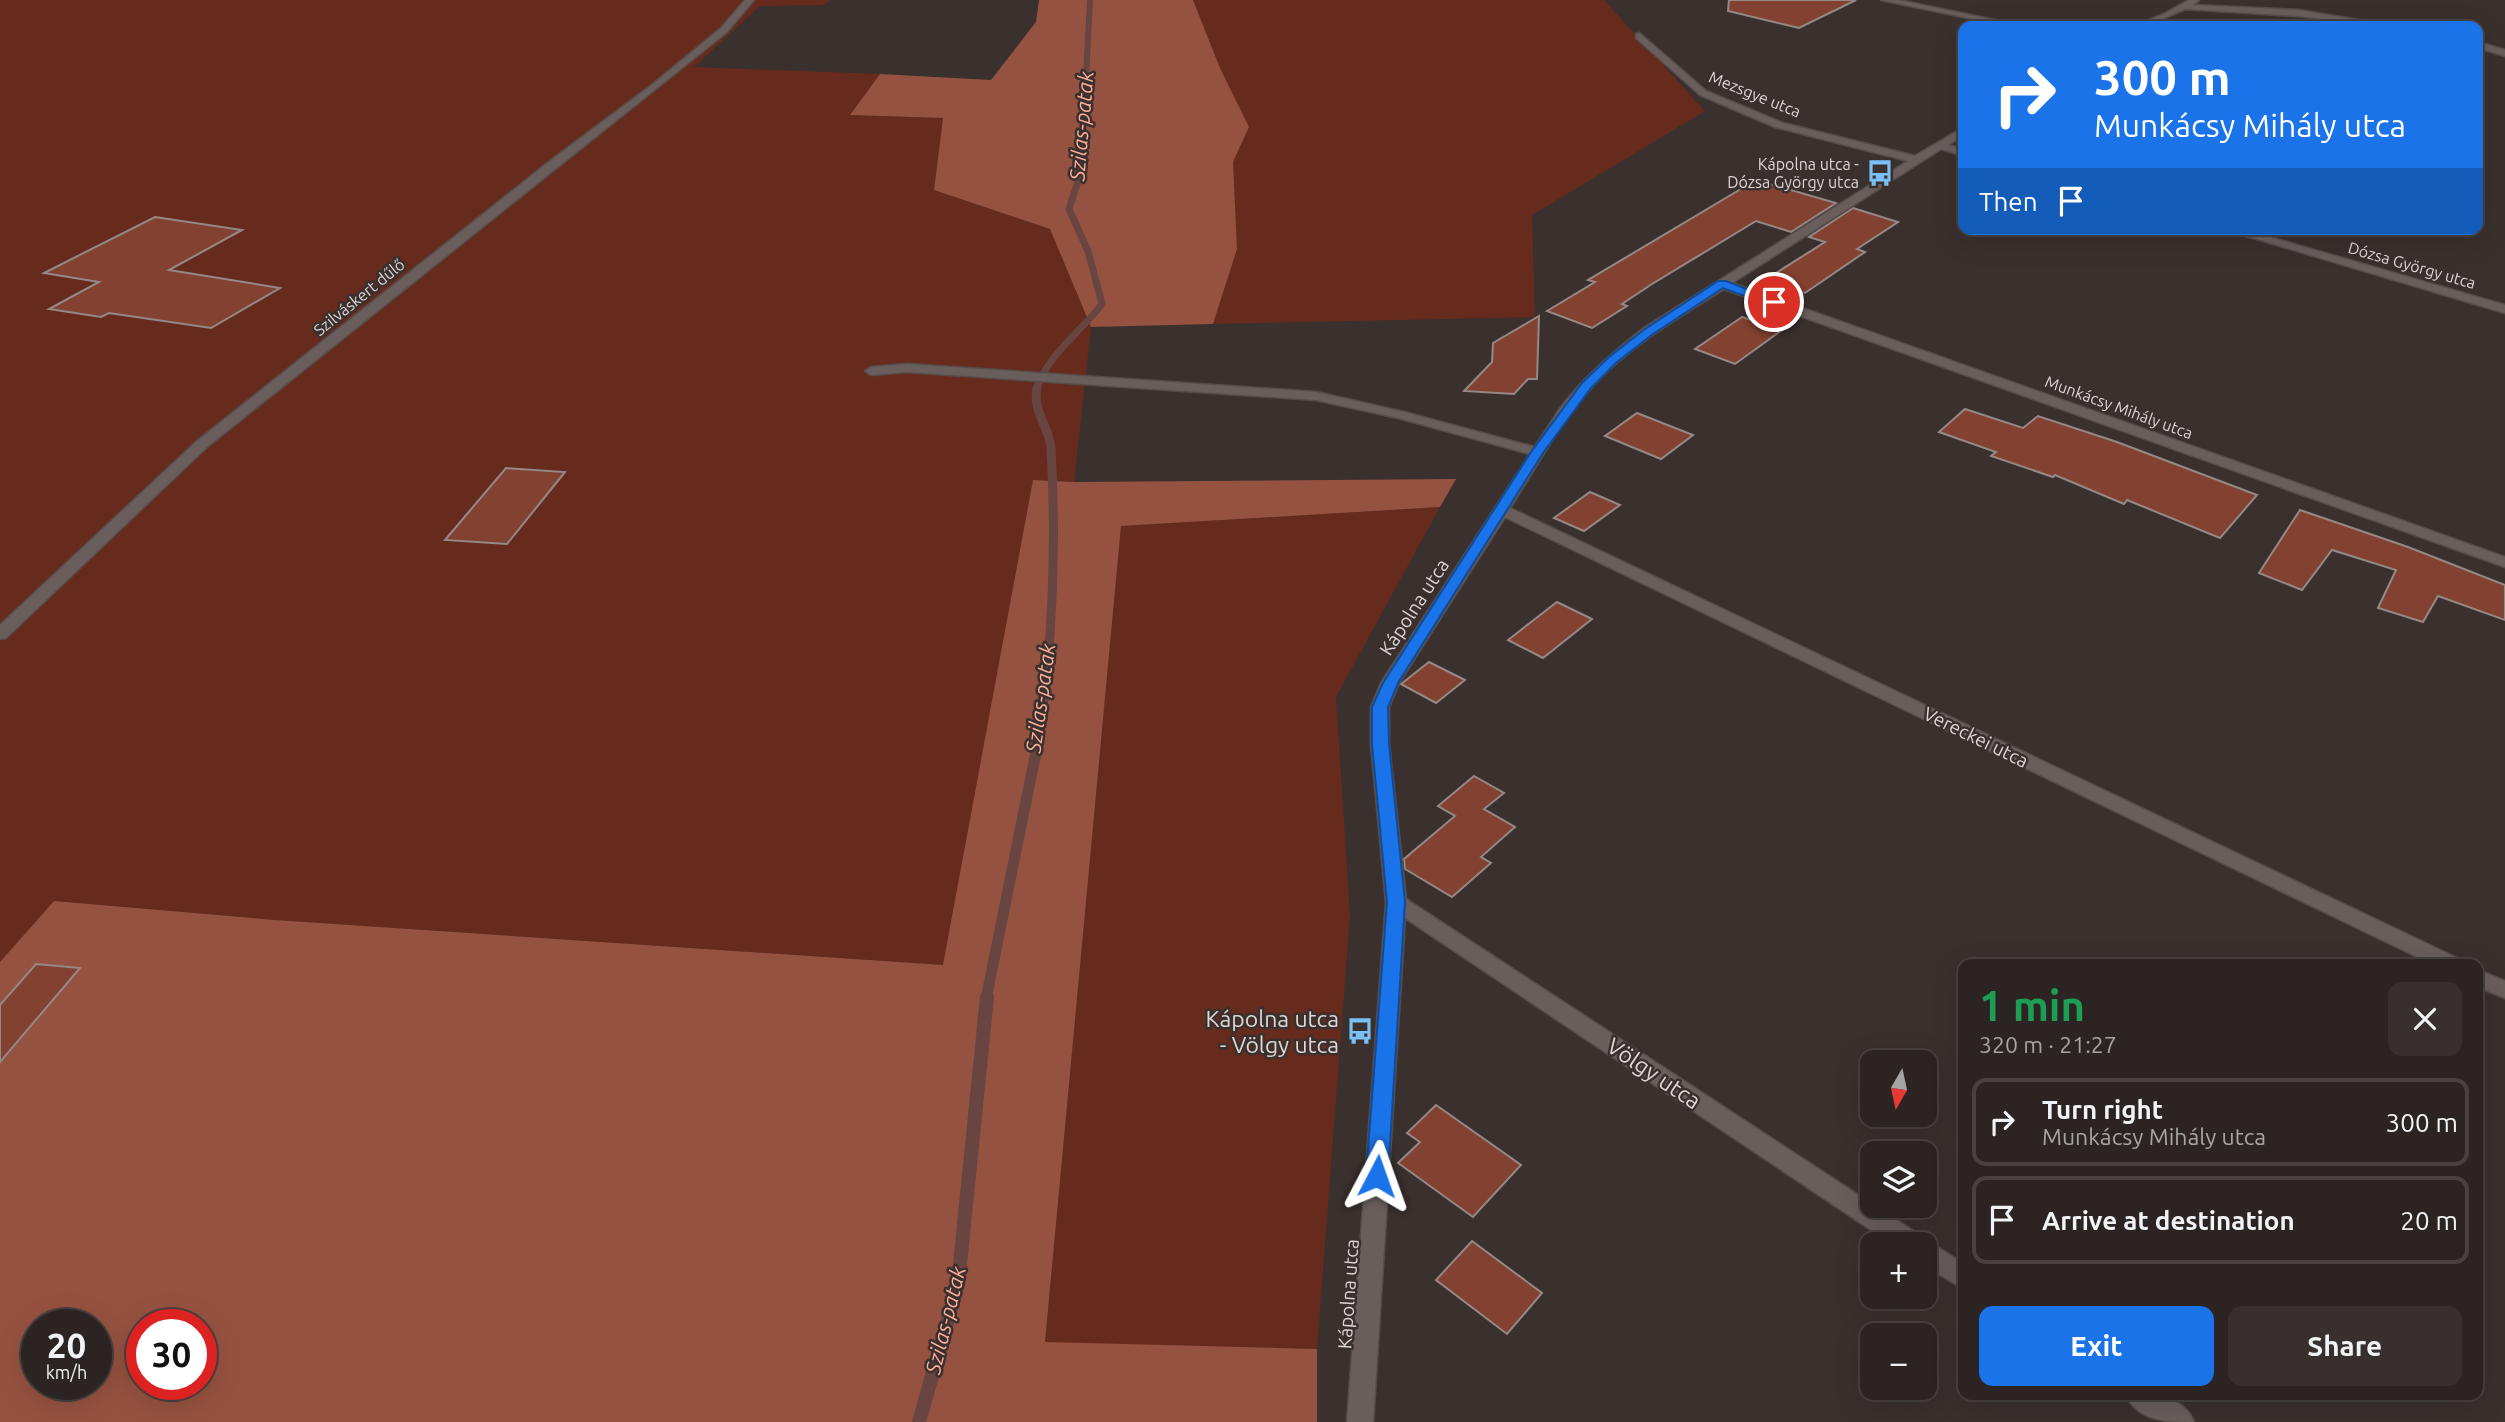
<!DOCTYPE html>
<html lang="en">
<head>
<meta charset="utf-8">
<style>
  body { margin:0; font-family:Ubuntu,sans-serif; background:#38302f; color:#f1f3f6; height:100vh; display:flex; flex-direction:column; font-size:26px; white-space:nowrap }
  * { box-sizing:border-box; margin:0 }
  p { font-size:23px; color:#a6a4a5 }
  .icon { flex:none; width:38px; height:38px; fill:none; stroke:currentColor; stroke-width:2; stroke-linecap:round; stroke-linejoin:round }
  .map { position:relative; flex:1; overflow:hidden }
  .panel { position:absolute; left:1958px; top:959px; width:525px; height:441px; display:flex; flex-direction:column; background:#2c2422; border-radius:14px; box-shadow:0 7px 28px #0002,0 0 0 2px #484140 }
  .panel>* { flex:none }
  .hud { position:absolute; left:1958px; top:21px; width:525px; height:214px; border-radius:14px; box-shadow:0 7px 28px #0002,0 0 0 2px #484140; background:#1a73e8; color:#fff; overflow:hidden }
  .needle { width:46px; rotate:189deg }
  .buttons { position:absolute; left:1860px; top:1050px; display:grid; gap:14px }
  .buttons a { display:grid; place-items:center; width:77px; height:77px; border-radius:14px; background:#2c2422; box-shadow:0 7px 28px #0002,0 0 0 2px #484140; font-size:35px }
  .speed { position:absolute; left:21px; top:1309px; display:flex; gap:14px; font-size:35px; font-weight:700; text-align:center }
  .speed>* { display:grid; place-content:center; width:91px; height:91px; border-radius:50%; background:#2c2422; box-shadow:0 7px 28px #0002,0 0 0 2px #484140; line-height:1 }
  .speed small { font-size:18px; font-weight:400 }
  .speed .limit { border:10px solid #d22; background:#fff; color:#111 }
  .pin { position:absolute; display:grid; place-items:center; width:60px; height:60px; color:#fff; margin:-30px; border:4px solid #fff; border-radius:50%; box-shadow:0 2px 7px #0007 }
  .me { position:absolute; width:77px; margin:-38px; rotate:4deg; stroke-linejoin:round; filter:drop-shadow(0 0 5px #0008) }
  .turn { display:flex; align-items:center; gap:24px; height:147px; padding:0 21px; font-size:32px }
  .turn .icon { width:91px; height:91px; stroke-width:2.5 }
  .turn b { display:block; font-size:49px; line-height:60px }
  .then { display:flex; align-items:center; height:66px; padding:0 21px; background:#0003; gap:14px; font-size:26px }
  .round { display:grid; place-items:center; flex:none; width:74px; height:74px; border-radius:14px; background:#38302f }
  .headline { display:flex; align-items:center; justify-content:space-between; height:119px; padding:0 21px }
  h1 { font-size:42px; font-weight:600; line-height:52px; color:#1e9e55 }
  .primary-button { display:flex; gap:14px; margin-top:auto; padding:14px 21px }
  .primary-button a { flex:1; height:80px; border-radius:14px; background:#1a73e8; color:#fff; font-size:28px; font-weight:600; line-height:80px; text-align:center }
  .primary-button a+a { background:#38302f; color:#f1f3f6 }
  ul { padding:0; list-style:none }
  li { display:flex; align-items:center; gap:21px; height:88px; margin:0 14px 10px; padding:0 7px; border:4px solid #484140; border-radius:14px }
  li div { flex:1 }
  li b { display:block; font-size:26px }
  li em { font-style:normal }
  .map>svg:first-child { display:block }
</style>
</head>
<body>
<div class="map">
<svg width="2505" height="1422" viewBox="0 0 2505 1422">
  <rect width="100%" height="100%" fill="#3a302e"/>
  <path fill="#672b1d" d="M0 0H831L824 5 760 6 694 67 880 74 850 115 943 118 934 190 1050 229 1091 327 1074 482 1033 480 944 965 275 920 54 901 0 962Z
    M1193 0H1604L1705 111 1532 215 1535 317 1213 324 1237 249 1233 162 1249 127 1220 68Z
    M1440 507 1336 697 1350 916 1317 1349 1045 1343 1121 526Z"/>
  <path fill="#965241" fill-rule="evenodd" d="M1039 0H1193L1220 68 1249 127 1233 162 1237 249 1213 324 1091 327 1050 229 934 190 943 118 850 115 880 74 991 80 1036 22Z
    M1456 479 1440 507 1121 526 1045 1342 1317 1349V1422H0V962L54 901 275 920 943 965 1033 480 1074 482ZM37 1325H96V1384H37ZM142 1325H201V1384H142Z"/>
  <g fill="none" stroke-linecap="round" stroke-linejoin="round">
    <path stroke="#684540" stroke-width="6" d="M1081 174 1090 0"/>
    <path stroke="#684540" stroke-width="7" d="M1036 390C1048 354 1080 333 1102 304L1088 251 1069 209 1081 172"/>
    <path stroke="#684540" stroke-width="9" d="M1037 388C1032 412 1050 427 1051 449 1055 519 1054 590 1048 660"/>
    <path stroke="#684540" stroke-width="11" d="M986 999 1035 757 1049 658"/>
    <path stroke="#684540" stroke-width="14" d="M919 1422 958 1284 987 997"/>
  </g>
  <path fill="#834131" stroke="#948986" stroke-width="2" d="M1729 0H1856L1799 28 1728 11Z
    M1756 180 1836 203 1791 232 1756 221 1652 284 1622 304 1627 306 1592 328 1547 311 1595 282 1588 280Z
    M1853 208 1898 222 1857 249 1865 252 1805 293 1765 280 1825 242 1809 237Z
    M155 217 242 230 169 270 280 288 211 328 109 313 101 317 49 309 99 282 44 273Z
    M1539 316 1537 379H1528L1514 394 1464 391 1492 362 1493 343Z
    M1742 317 1782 330 1735 364 1695 349Z
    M1965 409 2023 428 2038 416 2117 442 2257 495 2220 538 2127 500 2124 504 2055 475 2053 477 1991 456 1996 452 1939 432Z
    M1637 413 1693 435 1661 459 1605 436Z
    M506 468 565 472 507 544 445 540Z
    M1590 492 1620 505 1584 531 1554 518Z
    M2300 510 2408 547 2505 585V620L2438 596 2423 622 2378 608 2396 570 2332 550 2302 590 2259 573Z
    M1557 602 1592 619 1543 658 1508 640Z
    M1429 662 1465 680 1436 703 1401 684Z
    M1474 776 1504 793 1484 809 1515 827 1481 857 1491 863 1452 897 1405 869 1404 859 1455 816 1438 806Z
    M36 964 80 968 0 1062V1005Z
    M1436 1105 1521 1165 1473 1217 1398 1163 1420 1142 1407 1133Z
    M1472 1241 1542 1293 1507 1334 1436 1280Z"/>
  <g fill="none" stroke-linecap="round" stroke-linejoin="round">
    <defs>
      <path id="lane" d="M907 364 1316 392 1404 412 1542 449 1543 452 1537 456 1398 418 1316 400 907 372 871 375 865 371 871 367Z"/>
      <path id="street" d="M745 0H754L727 32 207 447 6 638 0 639V625L197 441 550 161 653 84 721 28Z
        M1881 0H1898L2024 26H2007Z
        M2189 0H2199L2193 5 2298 10 2395 26H2374L2298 16 2185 9 2146 26H2134L2164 14Z
        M1639 33 1706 91 1783 123 1915 156 1964 127V135L1948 145 1964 149V156L1941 149 1732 283 2505 557V567L1724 289C1677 318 1628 347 1591 388 1559 423 1536 468 1510 508L2457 958 2460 964H2432L1505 517 1399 683 1389 707V744L1406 899 1921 1236 1923 1243 1934 1245 1964 1264V1289L1925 1266V1244H1892L1405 918 1373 1422H1347L1386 902 1371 744V707L1381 683 1559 410C1583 377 1613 353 1644 328L1908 161 1775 127 1700 95 1636 38V34Z
        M2478 42 2505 50V56L2478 48Z
        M2223 229H2242L2505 305V313Z
        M2478 970 2505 981V998L2478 987Z
        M2126 1395C2151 1394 2183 1395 2194 1422 2169 1422 2138 1422 2126 1395Z"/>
    </defs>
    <use href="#lane" stroke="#564d4b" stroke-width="3"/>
    <use href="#street" stroke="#564d4b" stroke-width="3"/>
    <use href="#lane" fill="#695e5c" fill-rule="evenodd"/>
    <use href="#street" fill="#695e5c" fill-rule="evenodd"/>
  </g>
  <path fill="#1a73e8" stroke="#114b97" stroke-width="2" d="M1718 281H1726L1780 302 1770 305 1723 288 1653 334 1617 362 1591 388 1543 453 1398 683 1388 707 1389 744 1405 902 1388 1176 1384 1182 1377 1185 1369 1182 1366 1176 1387 902 1372 744V707L1383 683 1531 452 1582 383 1609 357 1645 329Z"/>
  <defs>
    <symbol id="bus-bare" viewBox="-9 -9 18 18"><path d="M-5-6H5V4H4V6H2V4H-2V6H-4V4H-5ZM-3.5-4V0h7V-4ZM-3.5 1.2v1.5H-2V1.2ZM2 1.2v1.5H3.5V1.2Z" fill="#79bff8" stroke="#3a302e" stroke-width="2.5" paint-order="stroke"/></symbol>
  </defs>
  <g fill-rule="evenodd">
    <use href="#bus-bare" x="1861" y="154" width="38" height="38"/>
    <use href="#bus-bare" x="1341" y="1012" width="38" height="38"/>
  </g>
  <g text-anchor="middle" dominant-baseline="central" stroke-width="5" stroke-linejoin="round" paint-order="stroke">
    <g font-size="16" fill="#ddd6d5" stroke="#3a302e">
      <text transform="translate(1755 94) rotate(22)">Mezsgye utca</text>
      <text transform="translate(2412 265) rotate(16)">Dózsa György utca</text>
      <text transform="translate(359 297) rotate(-39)">Szilváskert dűlő</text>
      <text transform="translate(2119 407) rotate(20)">Munkácsy Mihály utca</text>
    </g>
    <g font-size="16" fill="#ddd6d5" stroke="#3a302e" text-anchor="end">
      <text x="1859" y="164">Kápolna utca -<tspan x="1859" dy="18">Dózsa György utca</tspan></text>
    </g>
    <g font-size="19" fill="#ddd6d5" stroke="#3a302e">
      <text transform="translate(1414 607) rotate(-57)">Kápolna utca</text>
      <text transform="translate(1976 737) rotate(26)">Vereckei utca</text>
      <text transform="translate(1348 1294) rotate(-86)">Kápolna utca</text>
    </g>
    <g font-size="21" font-style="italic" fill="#ffae99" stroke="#3a302e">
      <text transform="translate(1081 126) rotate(-85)">Szilas-patak</text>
      <text transform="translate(1040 698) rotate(-82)">Szilas-patak</text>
      <text transform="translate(945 1320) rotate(-76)">Szilas-patak</text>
    </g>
    <g font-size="23" fill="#ddd6d5" stroke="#3a302e" text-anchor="end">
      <text x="1339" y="1018">Kápolna utca<tspan x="1339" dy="26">- Völgy utca</tspan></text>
    </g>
    <g font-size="23" fill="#ddd6d5" stroke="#3a302e">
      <text transform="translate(1654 1073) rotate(34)">Völgy utca</text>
    </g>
  </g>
</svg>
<div class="buttons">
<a><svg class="needle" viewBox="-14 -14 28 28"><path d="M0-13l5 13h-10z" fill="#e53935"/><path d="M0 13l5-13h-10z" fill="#a6a4a5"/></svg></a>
<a><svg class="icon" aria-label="layers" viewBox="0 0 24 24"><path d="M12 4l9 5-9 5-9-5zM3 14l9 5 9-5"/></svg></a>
<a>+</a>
<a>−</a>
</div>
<div class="speed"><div>20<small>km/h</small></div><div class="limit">30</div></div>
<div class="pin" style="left:1774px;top:302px;background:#d93025"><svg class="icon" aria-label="arrive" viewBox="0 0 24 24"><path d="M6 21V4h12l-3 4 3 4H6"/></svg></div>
<svg class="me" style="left:1377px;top:1176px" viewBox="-20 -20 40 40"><path d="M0-17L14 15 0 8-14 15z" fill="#1a73e8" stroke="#fff" stroke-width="4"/></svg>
<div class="hud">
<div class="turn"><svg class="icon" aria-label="right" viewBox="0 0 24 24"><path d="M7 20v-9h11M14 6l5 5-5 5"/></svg><div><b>300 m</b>Munkácsy Mihály utca</div></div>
<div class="then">Then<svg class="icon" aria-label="arrive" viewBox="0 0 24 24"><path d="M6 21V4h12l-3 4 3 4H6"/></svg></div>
</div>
<section class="panel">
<div class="headline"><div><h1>1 min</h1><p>320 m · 21:27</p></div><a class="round"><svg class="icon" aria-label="close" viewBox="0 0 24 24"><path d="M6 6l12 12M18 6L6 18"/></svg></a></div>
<ul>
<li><svg class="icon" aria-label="right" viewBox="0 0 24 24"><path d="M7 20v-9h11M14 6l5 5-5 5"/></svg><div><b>Turn right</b><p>Munkácsy Mihály utca</p></div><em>300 m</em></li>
<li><svg class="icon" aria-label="arrive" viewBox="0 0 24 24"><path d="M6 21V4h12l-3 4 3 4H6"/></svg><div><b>Arrive at destination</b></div><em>20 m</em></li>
</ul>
<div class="primary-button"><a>Exit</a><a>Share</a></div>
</section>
</div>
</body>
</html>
